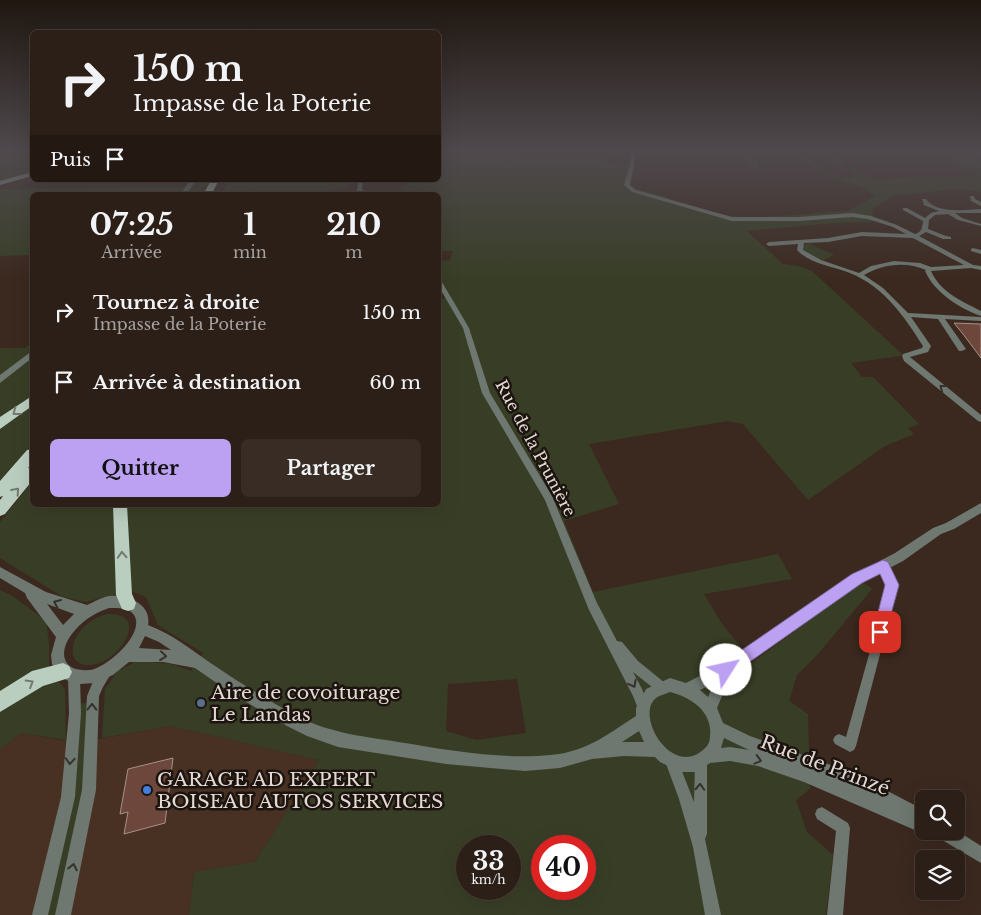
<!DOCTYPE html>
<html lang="fr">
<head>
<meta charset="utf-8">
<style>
  body { margin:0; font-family:"Libre Baskerville",serif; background:#382c24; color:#f1f3f6; height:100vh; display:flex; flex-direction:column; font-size:19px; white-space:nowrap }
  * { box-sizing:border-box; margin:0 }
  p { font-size:16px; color:#a6a2a1 }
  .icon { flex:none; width:28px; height:28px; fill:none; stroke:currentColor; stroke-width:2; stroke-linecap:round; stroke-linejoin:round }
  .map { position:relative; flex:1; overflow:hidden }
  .details { position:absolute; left:30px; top:192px; width:411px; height:315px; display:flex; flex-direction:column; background:#2c1f17; border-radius:8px; box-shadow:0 5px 20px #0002,0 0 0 1px #483d36 }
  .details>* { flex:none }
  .guide { position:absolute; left:30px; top:30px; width:411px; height:152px; border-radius:8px; box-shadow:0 5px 20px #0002,0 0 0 1px #483d36; background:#2c1f17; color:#f1f3f6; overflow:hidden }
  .buttons { position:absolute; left:915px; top:790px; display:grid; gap:10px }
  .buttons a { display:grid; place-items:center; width:50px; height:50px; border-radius:8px; background:#2c1f17; box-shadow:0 5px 20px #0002,0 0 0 1px #483d36; font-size:25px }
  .speed { position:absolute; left:456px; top:835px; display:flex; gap:10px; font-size:25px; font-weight:700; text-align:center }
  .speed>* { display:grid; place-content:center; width:65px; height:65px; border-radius:50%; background:#2c1f17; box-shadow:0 5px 20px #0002,0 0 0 1px #483d36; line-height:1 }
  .speed small { font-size:12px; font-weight:400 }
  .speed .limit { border:8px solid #d22; background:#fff; color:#111 }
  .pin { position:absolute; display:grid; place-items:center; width:42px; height:42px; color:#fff; margin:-21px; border-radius:10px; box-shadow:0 2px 8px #0006 }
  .me { position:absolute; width:55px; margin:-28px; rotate:55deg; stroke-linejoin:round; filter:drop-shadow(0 0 4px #0008) }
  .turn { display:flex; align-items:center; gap:18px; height:105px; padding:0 20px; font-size:22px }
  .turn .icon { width:65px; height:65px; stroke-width:2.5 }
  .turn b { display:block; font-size:35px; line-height:42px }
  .then { display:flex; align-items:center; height:48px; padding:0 20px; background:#0003; gap:10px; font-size:19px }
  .eta { display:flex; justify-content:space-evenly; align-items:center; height:85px; text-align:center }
  .eta b { font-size:30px; font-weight:800; line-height:35px }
  .cta { display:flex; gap:10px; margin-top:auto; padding:10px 20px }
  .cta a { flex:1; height:58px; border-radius:8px; background:#bca0f2; color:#111; font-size:20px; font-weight:800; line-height:58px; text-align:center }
  .cta a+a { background:#382c24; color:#f1f3f6 }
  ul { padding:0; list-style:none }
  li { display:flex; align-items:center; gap:15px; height:70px; padding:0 20px }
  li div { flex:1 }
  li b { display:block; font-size:19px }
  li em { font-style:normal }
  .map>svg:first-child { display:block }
</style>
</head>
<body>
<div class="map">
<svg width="981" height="915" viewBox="0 0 981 915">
  <rect width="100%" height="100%" fill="#3b291f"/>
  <path fill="#483023" d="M170 726 319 760 255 862 194 872 189 915H0V749L21 733 78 743Z"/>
  <path fill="#383e26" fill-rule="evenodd" d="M0 151H32V176L0 185Z
    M439 151H521L520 155 602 153 601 158H607V164L636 166 630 185 632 188 663 196 688 206 723 215 751 218 848 211 875 196 862 187 833 178 798 157 756 155 759 170 754 169 743 158 746 151H828L846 164 839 165 828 158 808 159 841 179 858 176 848 169 853 168 877 180 922 176 979 177 934 151H981V192L956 189 893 196 872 209 873 222 833 223 747 231 783 264 799 266 812 271 902 354 900 356 851 363 862 377H873L919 424 908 428 914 434 885 446 808 500 743 424 728 421 589 444 619 504 564 521 593 592 778 554 792 579 704 594 722 624 741 647 731 653 748 666 862 581 872 589 818 654 797 675 789 701 808 714 810 789 796 800 807 832 833 855 826 915H189L194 872 255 862 319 760 170 726 102 738 105 689 118 671 137 661 171 664 191 671 203 653 158 625 146 597 134 592 107 596 86 602 63 597 0 558V522L32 482V505H439V299L451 297 439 276V261L450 260 453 251H439V195H418L419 193 400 189 413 180H439ZM517 679 526 733 476 740 446 731 448 684ZM468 846H510V889H468ZM542 846H585V889H542Z
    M190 180H210L201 195H32V255L0 256V189L185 187Z
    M229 180H349L346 188 328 190 329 195H221Z
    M808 243 834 255 824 260 815 258 803 250V246Z
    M32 342V444L0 482V348H25Z
    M0 590 14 597 46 621 49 644V669L65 689 66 740 21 733 0 749Z
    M107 614C152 612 119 664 90 665 67 666 70 642 81 630 88 622 97 617 107 614Z
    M88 702 86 787 59 915H46L80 704Z"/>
  <path fill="#6d473b" stroke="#a99089" d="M954 323 981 324V358L963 334Z
    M173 758 165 823 124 834 128 812 120 814 128 769Z"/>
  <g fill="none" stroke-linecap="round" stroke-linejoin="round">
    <path fill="#6e7770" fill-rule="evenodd" d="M631 151H635L634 164 630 185 636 190 732 217H799L852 213 871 216 897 225 915 234C922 232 922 228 923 221L903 210V208H907L925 218 931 213 939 211 924 205 922 199H926C935 214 966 210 981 209V213H955L962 218 981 224V226L958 220 948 214 935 215 929 220 928 229 946 236 951 237V239H943L926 232 919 236 973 265 981 266V270L971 268 931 271C941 293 962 301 981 311V316C959 308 935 293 925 271L926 270C906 261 882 264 864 275L883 288 908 313 981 317V321L945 319 966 349 962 351H959L938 319 911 317 931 346 928 352 910 357 981 415V422L978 421 904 361 902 356 903 354 922 348 923 346C904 316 884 287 850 273 832 266 810 264 797 250L798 244 769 246 766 244 769 242 828 238 862 232 906 234 893 227 868 219 852 217 799 221H732L632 192 624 185 630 164ZM862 236 913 238 964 265 931 267 920 263 894 261 871 266 859 273 821 260 803 250 804 243 828 242Z
      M359 180H363L362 190 380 195 362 193V195H356Z
      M970 196H974L975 199 981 202V206L971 201Z
      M973 248 981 250V254L971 251V249Z
      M439 280 442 282 469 328 490 393 552 496 597 603 617 641 622 642 638 661 665 683 667 687 665 691 661 693 657 691 633 672 642 689 649 707 647 711 643 713 639 711 633 696 589 610 545 500 482 393 463 328 439 287Z
      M883 561 887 563 897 585 895 597 856 746 854 750 850 752 835 744 833 740 835 736 839 734 846 737 885 597 887 585 878 566 879 563Z
      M106 666 110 668 112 672 103 687 99 696 96 790 71 915H55L82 790 87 696 94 679 102 668Z
      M74 671 78 673 80 677 81 713 75 797 48 915H32L61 797 69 713 68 677 70 673Z
      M671 755 676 756 694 802 695 763 696 758 701 757 706 758 707 763V834L705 839 721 915H705L693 847 679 799 665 761 666 756Z
      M822 807 848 823 850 828 843 915H827L836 831 817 819 815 814 817 809Z"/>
    <path fill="#6e7770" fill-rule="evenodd" d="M190 180H196L186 195H180Z
      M32 351V358L0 383V375Z
      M981 503V513L954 529 941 534 903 561 861 583 731 675 717 708 723 723 750 736 853 773 924 810V831H930L924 834 804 782 758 766 730 761 710 763 697 772H681L660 762 655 757 624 756 592 759 560 768 525 771 446 764 338 747 307 736 287 726 231 693 195 668 163 662H129L113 675 94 683 81 684 70 682 58 675 52 664 51 655 56 637 27 598 25 593 0 578V567L46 592 87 605C94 602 102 597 109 596 127 594 152 604 148 625 174 635 190 649 212 664 240 683 269 701 299 717 332 734 368 737 405 743 453 751 511 761 559 754 590 749 611 732 636 716V708L646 689 670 678 686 683 721 665 853 575 895 553 933 528 946 523ZM47 604 74 614 63 625ZM109 608C117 608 129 607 134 615 146 633 107 668 90 670 58 673 58 647 77 628 85 619 97 612 109 608ZM145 636 159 642 171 650 139 648ZM714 683 708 697 700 690ZM670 692C691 697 713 712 710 736 710 741 708 746 704 749 673 779 634 716 656 698 660 695 666 694 670 692ZM639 731 644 742H622ZM724 738 749 750 730 747 721 748Z
      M956 830 981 846V863L937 837 935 831Z"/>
    <path fill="#91a096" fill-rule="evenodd" d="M972 151 981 152V156L973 152Z
      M32 172V176L0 185V181Z"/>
    <path fill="#bacec0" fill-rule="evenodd" d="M211 180H219L211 195H203Z
      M32 396V406L0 429V417Z
      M32 449V463L28 468 32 467V481L5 514 0 516V500L3 496 0 497V481L27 450Z
      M113 505H127L132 594 136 603 134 609 128 611 122 609 116 595Z
      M63 663 69 666 72 672 69 678 43 686 0 712V691L32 671Z"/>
  </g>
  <defs><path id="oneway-chevron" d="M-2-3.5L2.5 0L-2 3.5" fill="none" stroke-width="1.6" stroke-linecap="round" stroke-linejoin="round" transform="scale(1.25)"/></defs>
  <g stroke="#35322c">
    <use href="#oneway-chevron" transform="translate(943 388) rotate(-142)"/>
    <use href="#oneway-chevron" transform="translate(57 603) rotate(-157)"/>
    <use href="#oneway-chevron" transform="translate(163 656) rotate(6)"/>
    <use href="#oneway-chevron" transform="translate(633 684) rotate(62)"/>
    <use href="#oneway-chevron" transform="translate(92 707) rotate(-89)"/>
    <use href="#oneway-chevron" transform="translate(758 760) rotate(15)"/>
    <use href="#oneway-chevron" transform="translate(70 761) rotate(94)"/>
    <use href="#oneway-chevron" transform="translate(700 787) rotate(-87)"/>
    <use href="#oneway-chevron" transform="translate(73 867) rotate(-78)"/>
  </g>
  <g stroke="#737a70">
    <use href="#oneway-chevron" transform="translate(16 412) rotate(143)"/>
    <use href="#oneway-chevron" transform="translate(16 491) rotate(-49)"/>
    <use href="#oneway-chevron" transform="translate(122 555) rotate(-93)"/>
    <use href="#oneway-chevron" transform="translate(30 683) rotate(-31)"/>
  </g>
  <linearGradient id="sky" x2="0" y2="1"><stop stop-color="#201711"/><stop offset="0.54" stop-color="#4f494d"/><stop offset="1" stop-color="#4f494d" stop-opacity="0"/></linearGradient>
  <rect width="981" height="279" fill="url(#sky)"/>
  <path fill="#bca0f2" stroke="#7a689d" d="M883 560 888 562 899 585 885 636 880 639 875 636 873 632 885 585 880 574 862 583 731 675 726 678 720 675 718 670 720 665 852 574Z"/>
  <circle fill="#5c6f8a" stroke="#1c140f" stroke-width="2" cx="201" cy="703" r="5"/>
  <circle fill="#3f7fe0" stroke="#1c140f" stroke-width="2" cx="147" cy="790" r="5"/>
  <g text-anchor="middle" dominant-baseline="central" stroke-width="5" stroke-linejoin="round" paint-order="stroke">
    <g font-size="16" fill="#e5d9d3" stroke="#1c140f">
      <text transform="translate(536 448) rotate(62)">Rue de la Prunière</text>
    </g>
    <g font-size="19" fill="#e5d9d3" stroke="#1c140f" text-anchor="start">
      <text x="211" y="692">Aire de covoiturage<tspan x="211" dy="22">Le Landas</tspan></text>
      <text x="157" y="779">GARAGE AD EXPERT<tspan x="157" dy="22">BOISEAU AUTOS SERVICES</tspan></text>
    </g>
    <g font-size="19" fill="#e5d9d3" stroke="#1c140f">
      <text transform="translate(825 765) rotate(21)">Rue de Prinzé</text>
    </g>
  </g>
</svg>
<div class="buttons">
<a><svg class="icon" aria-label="search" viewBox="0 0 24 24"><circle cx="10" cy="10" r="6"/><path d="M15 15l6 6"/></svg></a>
<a><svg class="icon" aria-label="layers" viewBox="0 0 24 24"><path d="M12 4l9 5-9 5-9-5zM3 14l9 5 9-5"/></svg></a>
</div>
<div class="speed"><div>33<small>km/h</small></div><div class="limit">40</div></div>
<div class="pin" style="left:880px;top:632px;background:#d93025"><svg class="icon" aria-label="arrive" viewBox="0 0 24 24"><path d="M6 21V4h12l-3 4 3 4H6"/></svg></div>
<svg class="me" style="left:726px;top:670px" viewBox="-20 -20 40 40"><circle r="19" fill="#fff"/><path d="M0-13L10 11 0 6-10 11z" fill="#bca0f2"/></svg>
<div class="guide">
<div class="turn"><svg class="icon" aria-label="right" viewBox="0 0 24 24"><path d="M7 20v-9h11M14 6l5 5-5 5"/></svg><div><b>150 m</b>Impasse de la Poterie</div></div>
<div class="then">Puis<svg class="icon" aria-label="arrive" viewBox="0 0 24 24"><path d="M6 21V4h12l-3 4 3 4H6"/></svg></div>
</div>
<section class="details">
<div class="eta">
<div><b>07:25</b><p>Arrivée</p></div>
<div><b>1</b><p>min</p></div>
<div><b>210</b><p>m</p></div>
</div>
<ul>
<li><svg class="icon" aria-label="right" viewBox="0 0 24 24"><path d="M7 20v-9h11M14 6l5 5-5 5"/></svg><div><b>Tournez à droite</b><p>Impasse de la Poterie</p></div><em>150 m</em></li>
<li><svg class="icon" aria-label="arrive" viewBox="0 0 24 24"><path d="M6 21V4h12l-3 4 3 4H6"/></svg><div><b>Arrivée à destination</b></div><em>60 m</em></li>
</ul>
<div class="cta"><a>Quitter</a><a>Partager</a></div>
</section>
</div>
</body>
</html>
